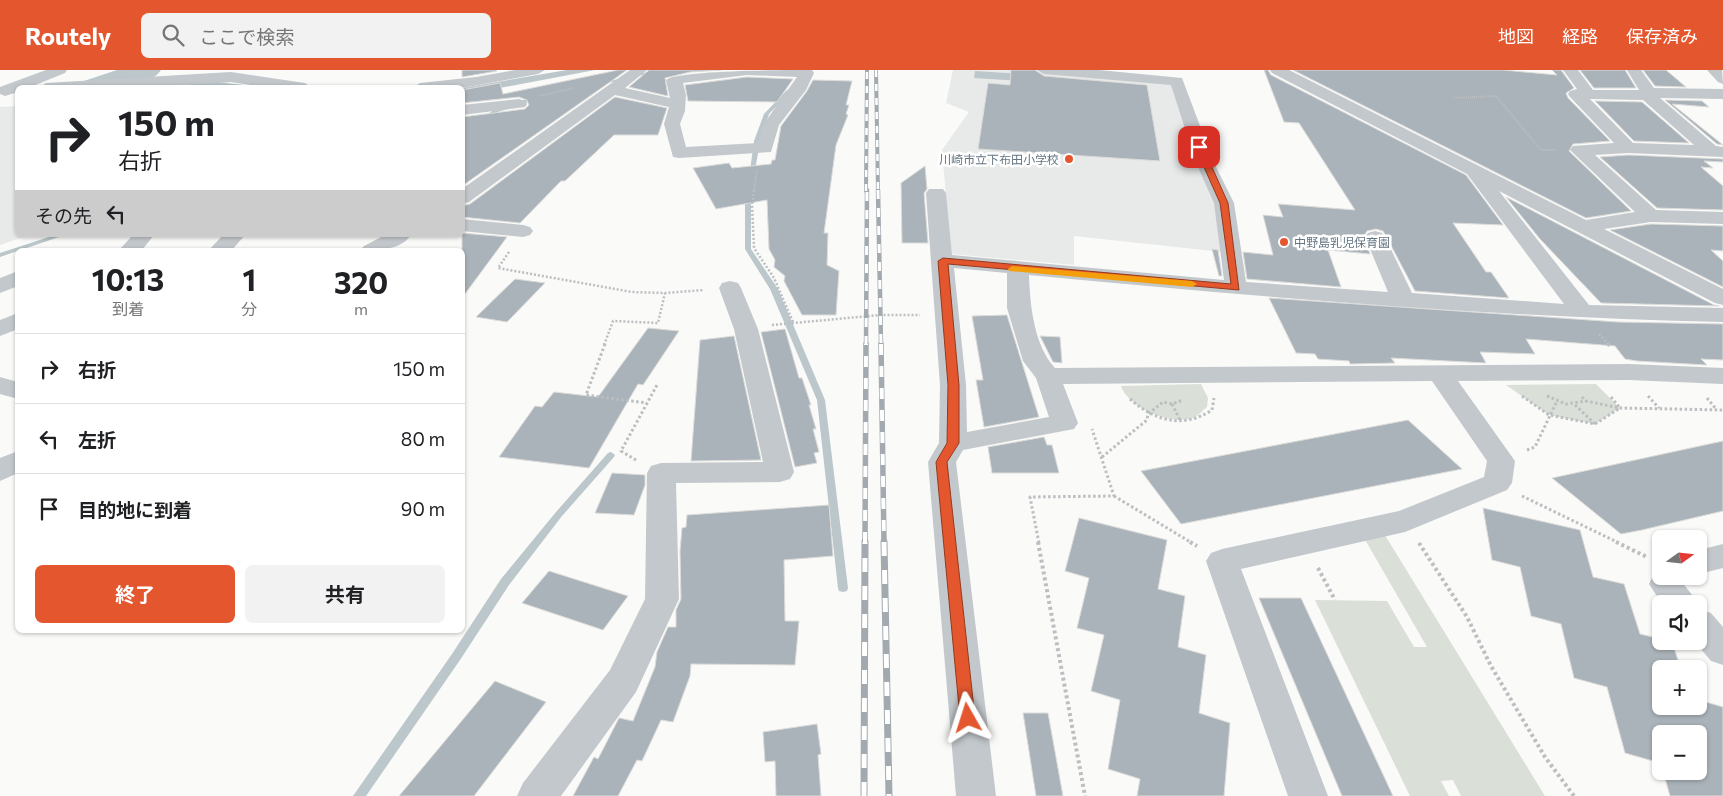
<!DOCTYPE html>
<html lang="ja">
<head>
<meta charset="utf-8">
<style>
  body { margin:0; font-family:Commissioner,"Noto Sans JP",sans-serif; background:#f2f2f2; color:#202124; height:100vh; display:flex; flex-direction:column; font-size:19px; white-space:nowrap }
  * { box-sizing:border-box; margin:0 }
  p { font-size:16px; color:#757577 }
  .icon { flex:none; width:28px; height:28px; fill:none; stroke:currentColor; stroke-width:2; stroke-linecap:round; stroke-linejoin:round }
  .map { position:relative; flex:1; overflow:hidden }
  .side { position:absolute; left:15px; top:178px; width:450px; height:385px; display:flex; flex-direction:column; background:#fff; border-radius:8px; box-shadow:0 1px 4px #0004 }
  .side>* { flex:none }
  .banner { position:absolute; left:15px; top:15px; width:450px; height:152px; border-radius:8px; box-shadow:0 1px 4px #0004; background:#fff; color:#202124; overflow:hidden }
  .needle { width:32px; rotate:75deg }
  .buttons { position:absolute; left:1652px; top:460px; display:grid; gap:10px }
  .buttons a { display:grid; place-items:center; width:55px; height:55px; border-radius:8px; background:#fff; box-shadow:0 1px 4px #0004; font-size:25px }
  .pin { position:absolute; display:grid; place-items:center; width:42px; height:42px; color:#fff; margin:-21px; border-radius:10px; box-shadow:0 2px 8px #0006 }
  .me { position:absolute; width:55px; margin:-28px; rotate:354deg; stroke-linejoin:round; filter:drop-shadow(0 0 4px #0008) }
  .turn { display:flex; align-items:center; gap:18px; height:105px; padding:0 20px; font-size:22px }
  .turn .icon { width:65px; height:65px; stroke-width:2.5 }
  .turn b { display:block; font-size:35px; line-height:42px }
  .then { display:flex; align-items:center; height:48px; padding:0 20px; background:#0003; gap:10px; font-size:19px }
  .eta { display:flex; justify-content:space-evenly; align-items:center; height:85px; text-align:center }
  .eta b { font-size:30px; font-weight:700; line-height:35px }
  .cta { display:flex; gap:10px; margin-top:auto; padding:10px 20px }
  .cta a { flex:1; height:58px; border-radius:8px; background:#e4572e; color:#fff; font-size:20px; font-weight:700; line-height:58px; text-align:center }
  .cta a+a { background:#f2f2f2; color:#202124 }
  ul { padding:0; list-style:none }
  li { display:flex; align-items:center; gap:15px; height:70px; padding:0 20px; border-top:1px solid #e0e0e0 }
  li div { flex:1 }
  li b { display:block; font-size:19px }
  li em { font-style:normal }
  header { display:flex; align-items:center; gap:30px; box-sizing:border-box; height:70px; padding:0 25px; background:#e4572e; color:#fff }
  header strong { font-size:24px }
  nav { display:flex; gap:28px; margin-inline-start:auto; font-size:18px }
  .search { width:350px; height:45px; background:#f2f2f2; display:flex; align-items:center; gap:12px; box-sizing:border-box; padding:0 18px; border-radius:8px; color:#757577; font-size:19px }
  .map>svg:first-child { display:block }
</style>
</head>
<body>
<header>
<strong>Routely</strong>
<div class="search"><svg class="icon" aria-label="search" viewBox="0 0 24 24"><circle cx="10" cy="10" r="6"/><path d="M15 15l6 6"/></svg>ここで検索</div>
<nav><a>地図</a><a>経路</a><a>保存済み</a></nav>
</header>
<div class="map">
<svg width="1723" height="726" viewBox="0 0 1723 726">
  <rect width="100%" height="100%" fill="#fafaf8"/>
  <path fill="#e8e9e9" d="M953 0H1020L1164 12 1172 15 1198 98 1214 131 1222 182 1074 166V195L951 184 942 80 969 42 946 33Z
    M17 36 18 165H29L0 175V37Z"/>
  <path fill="#dadfd7" d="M1201 314 1208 328 1207 337C1203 340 1199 345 1195 347 1174 357 1128 338 1121 316Z
    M1596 314 1620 338 1595 354 1549 345 1506 315Z
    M1380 457 1545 726H1461L1453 710 1441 711 1449 726H1410L1315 530 1387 531 1414 577H1427L1360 461Z"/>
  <path fill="#bbc7cb" d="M567 0H595L463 25 462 18Z
    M975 1 1037 5V12L974 8Z
    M218 12 261 17 136 18Z"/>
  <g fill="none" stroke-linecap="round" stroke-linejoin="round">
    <path fill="#bbc7cb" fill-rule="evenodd" d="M656 0H664L599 15 597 14Z
      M787 20 791 21 769 44 760 71 754 107 749 108 754 71 764 44Z
      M538 25 541 27 540 28 498 42 485 50 480 49 494 40Z
      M748 120 751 122V179L778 219 825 330 848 518 847 521 843 522 839 521 838 518 817 330 770 219 745 179V122Z
      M55 165H65L0 187V183Z
      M611 382 615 385 614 387 562 446 509 515 460 590 366 726H353L452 584 501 509 556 442 608 383Z"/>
    <path fill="#bbc7cb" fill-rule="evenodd" d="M117 0H161C146 21 103 18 80 18L84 11Z"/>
  </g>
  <path fill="#aab3b9" stroke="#dcdcda" d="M462 0H496L497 1 462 7Z
    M618 0H627L462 116V47L525 39 529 35 527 30 519 27 462 33V20L500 13 503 24Z
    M649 0H722L690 2 665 8 668 26 629 17Z
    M1011 0H1035L1044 6 1147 15 1160 91 978 79 988 13 1010 15Z
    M1264 0H1268L1271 5 1466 105 1503 155 1453 153 1486 202H1491L1509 228 1415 221 1386 166 1383 161 1376 159 1367 161 1364 166 1370 184 1328 180 1341 217 1247 209 1243 182 1273 185 1263 145 1283 147 1278 134 1355 140 1299 53 1284 52Z
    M1293 0H1503L1557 5 1552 0H1561L1574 18 1566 23 1568 28 1610 71 1573 74 1569 81 1631 141 1586 148Z
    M1580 0H1625L1636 18H1594Z
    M1643 0H1666L1686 17 1655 16Z
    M747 7 793 9 777 32 688 31 685 15Z
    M813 10 852 11 846 35H849L846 44 848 45 836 75 824 163H828L827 195 839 201 836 245H802L784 211 785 206 774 197 775 190 769 179 767 130 716 139 693 98 729 93 732 98 771 94 772 90H775L781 56 807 21Z
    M615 27 667 38 658 65H614L565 111H561L520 153 462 147V136L470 134Z
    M1665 30 1702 31 1709 37 1672 34 1723 75 1717 74Z
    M1595 31 1642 32 1689 73 1634 71Z
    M1628 85 1723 89V92L1704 91 1713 98 1701 97 1723 116V140L1657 138 1600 87Z
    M925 96 927 119 924 123 928 173H902L901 113Z
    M1506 127 1714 235 1719 236 1601 233 1540 169Z
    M1651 154 1723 156V181L1711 180 1723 191V217L1610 160Z
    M462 163 507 167 462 228Z
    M1212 179 1218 180 1222 206H1219Z
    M515 209 545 213 507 252 476 247Z
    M1269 228 1618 252 1723 254V290L1701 289 1707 295 1637 291 1625 289 1615 276 1526 269 1535 284 1480 282 1486 293 1391 288 1395 293 1350 294 1349 291 1318 289 1315 284 1296 283Z
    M1007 245 1039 347 984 357 976 310H983L972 246Z
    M648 258 679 261 643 315 638 314 589 398 499 387 535 336 542 337 554 322 598 327Z
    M785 259 799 308H802L811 335H809L816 359H813L819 382 814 383 817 393 795 397 761 262Z
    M734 266 761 390 691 391 700 270Z
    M1040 266 1060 267 1062 293 1053 292Z
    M1408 350 1462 399 1181 454 1141 401Z
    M1044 367 1047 375H1052L1059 403H992L988 377Z
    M1723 371V441L1642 460 1621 464 1552 408Z
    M612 403 645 405V415L634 445 595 443Z
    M829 435 833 486 784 490 785 551H799L795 595 691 594 690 606 673 652 661 650 642 691 637 690 618 726H573L594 687 598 689 619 648 633 651 655 597 657 582 668 557H676V540L681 529 680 481 682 458 686 457 687 445Z
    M1483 438 1580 460 1593 507 1624 514 1640 564 1661 569V571L1672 572 1681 599H1661V636H1699V630L1723 637V726H1670L1663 701H1699V664H1661V696L1660 693 1625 683 1607 617 1574 608 1561 554 1531 546 1520 497 1492 490Z
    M1079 448 1167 470 1158 519 1185 526 1178 577 1206 585 1199 643 1230 653 1224 726H1137L1140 709 1108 699 1120 630 1091 621 1104 565 1077 558 1089 508 1065 501Z
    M549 501 628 526 603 560 522 533Z
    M1259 528H1301L1393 726H1342Z
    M495 611 546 632 474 726H399Z
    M1023 643H1048L1063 726H1036Z
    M817 654 821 684 818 685 821 726H776L775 691 765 692 763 662Z"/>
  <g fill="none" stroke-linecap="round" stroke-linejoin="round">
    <path stroke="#bbbfc2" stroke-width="2" stroke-dasharray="1 1" stroke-linecap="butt" d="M539 26 574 18
      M1454 28 1496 26 1541 80H1555
      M754 121 757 99"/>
    <path stroke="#bbbfc2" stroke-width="2.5" stroke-dasharray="2 2" stroke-linecap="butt" d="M754 120 752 134 754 178 774 208 793 252
      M509 182 498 198 632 222 665 223 704 220
      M772 255 880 245H920
      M1599 264 1609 275
      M604 275 613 251 658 253 665 223"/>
    <path stroke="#bbbfc2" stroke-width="3" stroke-dasharray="2.5 2.5" stroke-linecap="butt" d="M605 274 586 325 647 333
      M1608 274 1611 278
      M1522 326 1549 345 1595 354 1620 338
      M1547 326 1566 334 1586 331
      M1648 326 1659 338
      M1582 327 1586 331 1620 338 1723 340
      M1611 327 1620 338
      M1707 328 1716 339
      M1130 329C1155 351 1183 359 1212 340L1214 328
      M1172 334 1181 352
      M1575 335 1595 354
      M1527 380 1535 377 1556 333
      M1102 387 1147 350 1148 344 1163 332 1172 334 1183 330
      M636 390 621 381 657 315
      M1114 426 1192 473
      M1522 426 1619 473
      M1039 473 1030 427 1114 426 1092 359"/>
    <path stroke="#bbbfc2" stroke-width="4" stroke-dasharray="3 3" stroke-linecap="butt" d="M1038 472 1085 726
      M1190 472 1197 476
      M1616 472 1647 487
      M1419 473 1467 547 1491 596 1545 687 1574 726
      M1318 498 1335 530"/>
    <path fill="#c3c8cc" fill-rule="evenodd" d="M46 0H67L65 3 28 18H18V22L5 26 0 24V17Z
      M515 0H545L538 4 462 18H413L420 13 476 7Z
      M630 0H647L625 18 670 28 666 10C676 0 791 0 812 0L814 3 806 20 779 55 771 82 679 88 673 87 664 54 669 37 615 25 469 132 462 134V119ZM747 5 797 7 763 55 758 73 686 77 680 54 685 41 686 25 683 13Z
      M1037 0H1099L1182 8 1214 93 1234 133 1246 212 1388 222 1365 167 1368 163 1375 161 1382 163 1385 167 1412 223 1564 234 1467 104 1272 3 1270 0H1289L1586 150 1635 142 1570 80 1573 76 1614 73 1570 27 1568 24 1570 21 1577 19 1563 0H1578L1593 20H1639L1627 0H1641L1654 18 1723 19V29L1660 28 1716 76 1723 77V87L1628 83 1595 85 1656 140 1723 142V154L1651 152 1604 159 1723 219V235L1715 233 1499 121 1589 235 1723 238V252C1491 247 1260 227 1029 205 1030 236 1034 275 1055 298L1629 294 1723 298V314L1629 310 1458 311 1515 391 1512 413 1507 420 1405 462 1241 499 1328 726H1288L1206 491 1211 483 1222 479 1399 441 1484 407 1487 391 1432 311 1063 314 1078 353 1074 359 963 380 956 392 996 726H956L928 392 939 373 940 315 926 123 929 119H943L946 123 952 185 1224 210 1214 133 1196 93 1171 15 1044 4ZM1590 29 1643 30 1694 75 1633 73ZM954 198 1007 203V238L1023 291 1036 308 1049 347 967 362 966 315Z
      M1707 0H1722L1723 14 1718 12Z
      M231 2 305 13 312 18H271L231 12 132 18H39L46 13Z
      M519 29 525 31 527 34 525 37 462 45V35Z
      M462 149 523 155 530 157 533 161 530 165 523 167 462 161Z
      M133 165H154L142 180H119Z
      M223 165H245L232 180H209Z
      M385 165H411C400 181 378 180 360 180L364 176Z
      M18 201V216L0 223V208Z
      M730 211 738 213 741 218 758 259 794 402 790 409 780 412 676 413 679 529 636 622 561 726H517L523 713 610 600 645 529 647 403 651 396 661 393 763 392 734 259 719 218 722 213Z
      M18 243V259L0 266V250Z
      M0 307 18 312V329L0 324Z
      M18 381V403L0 411V388Z
      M1723 474V498L1699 504V480Z
      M1661 496V506H1684L1682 512 1699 534H1662L1649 514 1657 497Z
      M1699 539 1711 543 1723 557V595L1711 591 1694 571H1699Z"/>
    <defs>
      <path id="rail-far3" d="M876 0 878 121
        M866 121 867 0"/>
      <path id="rail-far2" d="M878 120 881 275
        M866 275 867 120"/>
      <path id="rail-far1" d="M881 274 884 473
        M865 473 866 274"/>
      <path id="rail" d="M884 472 889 726
        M864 726 865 472"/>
    </defs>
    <use href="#rail-far3" stroke="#a2aab0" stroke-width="4"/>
    <use href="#rail-far2" stroke="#a2aab0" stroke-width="4.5"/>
    <use href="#rail-far1" stroke="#a2aab0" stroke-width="5.5"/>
    <use href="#rail" stroke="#a2aab0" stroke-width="7"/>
    <use href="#rail-far3" stroke="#fff" stroke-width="2.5" stroke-dasharray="7" stroke-linecap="butt"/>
    <use href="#rail-far2" stroke="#fff" stroke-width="3" stroke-dasharray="9" stroke-linecap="butt"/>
    <use href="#rail-far1" stroke="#fff" stroke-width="4" stroke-dasharray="11" stroke-linecap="butt"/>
    <use href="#rail" stroke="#fff" stroke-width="5" stroke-dasharray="14" stroke-linecap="butt"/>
  </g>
  <path fill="#e4572e" stroke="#94391e" d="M1199 75 1203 77 1228 133 1239 220 948 194 959 315V373L947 392 975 648 973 652 968 654 962 652 960 648 936 392 947 373 948 315 938 191 943 188 1231 214 1220 133 1195 77Z"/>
  <path fill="#f59e0b" d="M1012 196 1192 211 1197 214 1192 217 1009 201 1008 199Z"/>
  <g fill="#e4572e" stroke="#fff" stroke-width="2">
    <circle cx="1069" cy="89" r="5"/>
    <circle cx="1284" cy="172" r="5"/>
  </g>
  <g text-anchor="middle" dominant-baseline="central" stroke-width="5" stroke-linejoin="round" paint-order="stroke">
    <g font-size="12" fill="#657683" stroke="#fff" text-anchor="end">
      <text x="1059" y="89">川崎市立下布田小学校</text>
      <text x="1294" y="172" text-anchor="start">中野島乳児保育園</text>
    </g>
  </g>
</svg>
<div class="buttons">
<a><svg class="needle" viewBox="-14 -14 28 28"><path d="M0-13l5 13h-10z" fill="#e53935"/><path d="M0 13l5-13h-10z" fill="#757577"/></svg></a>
<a><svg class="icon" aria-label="sound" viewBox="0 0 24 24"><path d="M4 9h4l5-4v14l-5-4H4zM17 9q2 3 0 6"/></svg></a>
<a>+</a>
<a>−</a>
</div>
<div class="pin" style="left:1199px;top:77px;background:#d93025"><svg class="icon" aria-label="arrive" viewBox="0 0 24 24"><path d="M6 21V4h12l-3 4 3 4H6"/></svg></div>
<svg class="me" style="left:968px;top:648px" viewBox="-20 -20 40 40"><path d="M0-17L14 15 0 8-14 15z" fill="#e4572e" stroke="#fff" stroke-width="4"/></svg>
<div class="banner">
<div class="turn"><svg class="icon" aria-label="right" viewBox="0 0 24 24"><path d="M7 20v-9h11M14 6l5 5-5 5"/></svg><div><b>150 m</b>右折</div></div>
<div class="then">その先<svg class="icon" aria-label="left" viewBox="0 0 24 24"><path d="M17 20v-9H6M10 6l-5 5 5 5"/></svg></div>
</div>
<section class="side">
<div class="eta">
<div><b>10:13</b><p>到着</p></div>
<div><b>1</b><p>分</p></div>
<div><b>320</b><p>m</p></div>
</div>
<ul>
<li><svg class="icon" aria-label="right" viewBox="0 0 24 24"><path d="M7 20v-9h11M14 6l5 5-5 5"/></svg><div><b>右折</b></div><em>150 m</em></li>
<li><svg class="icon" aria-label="left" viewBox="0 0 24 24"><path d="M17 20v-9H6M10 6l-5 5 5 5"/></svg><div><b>左折</b></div><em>80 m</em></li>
<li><svg class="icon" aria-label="arrive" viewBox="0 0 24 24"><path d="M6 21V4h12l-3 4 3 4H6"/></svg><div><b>目的地に到着</b></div><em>90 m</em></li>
</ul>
<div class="cta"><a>終了</a><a>共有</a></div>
</section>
</div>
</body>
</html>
